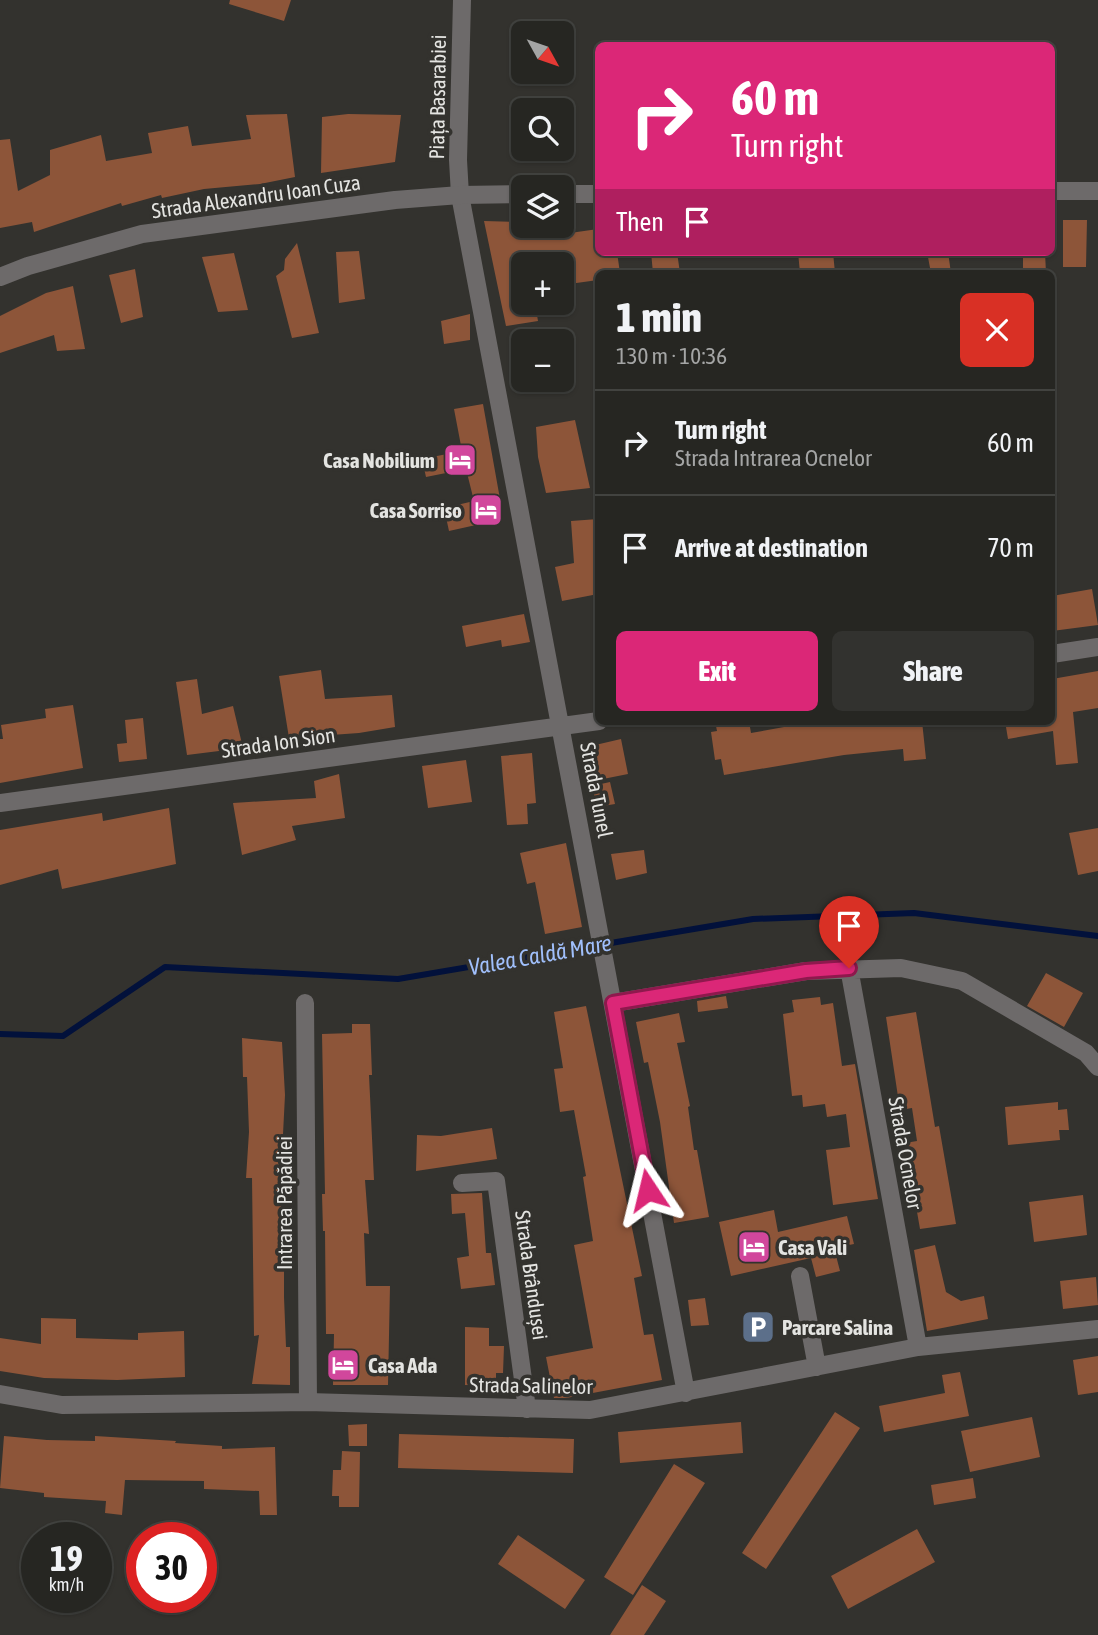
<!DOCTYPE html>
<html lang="en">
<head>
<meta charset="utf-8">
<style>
  body { margin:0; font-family:"Asap Condensed",sans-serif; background:#32322f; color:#f1f3f6; height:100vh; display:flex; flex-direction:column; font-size:26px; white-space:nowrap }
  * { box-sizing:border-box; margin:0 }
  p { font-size:23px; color:#a4a5a5 }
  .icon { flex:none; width:38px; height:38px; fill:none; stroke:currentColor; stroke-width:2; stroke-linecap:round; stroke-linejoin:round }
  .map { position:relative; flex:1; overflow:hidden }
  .side { position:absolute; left:595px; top:270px; width:460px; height:455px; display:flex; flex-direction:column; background:#262622; border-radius:10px; box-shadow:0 2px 5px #0004,0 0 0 2px #424340 }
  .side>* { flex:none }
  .hud { position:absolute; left:595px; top:42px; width:460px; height:214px; border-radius:10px; box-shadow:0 2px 5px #0004,0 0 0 2px #424340; background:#db2777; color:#fff; overflow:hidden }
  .needle { width:46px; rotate:130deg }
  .controls { position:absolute; left:511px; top:21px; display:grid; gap:14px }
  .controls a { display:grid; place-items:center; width:63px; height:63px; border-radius:10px; background:#262622; box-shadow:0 2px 5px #0004,0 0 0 2px #424340; font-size:35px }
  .speed { position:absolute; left:21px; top:1522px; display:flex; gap:14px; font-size:35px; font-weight:700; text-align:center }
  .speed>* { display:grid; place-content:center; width:91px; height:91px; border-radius:50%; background:#262622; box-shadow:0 2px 5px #0004,0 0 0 2px #424340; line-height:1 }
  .speed small { font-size:18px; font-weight:400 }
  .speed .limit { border:10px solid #d22; background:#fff; color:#111 }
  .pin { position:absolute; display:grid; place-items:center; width:60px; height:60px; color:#fff; margin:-72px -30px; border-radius:50% 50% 50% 0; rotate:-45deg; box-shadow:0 0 7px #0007 }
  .pin .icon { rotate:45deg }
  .me { position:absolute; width:77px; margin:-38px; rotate:350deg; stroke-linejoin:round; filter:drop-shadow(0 0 5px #0008) }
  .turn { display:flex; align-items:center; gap:24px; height:147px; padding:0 21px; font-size:32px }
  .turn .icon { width:91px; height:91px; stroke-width:2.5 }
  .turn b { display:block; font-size:49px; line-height:60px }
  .then { display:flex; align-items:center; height:66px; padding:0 21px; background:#0003; gap:14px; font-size:26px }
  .round { display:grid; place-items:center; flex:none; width:74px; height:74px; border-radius:10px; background:#32322f }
  .summary { display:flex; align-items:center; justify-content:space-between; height:119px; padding:0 21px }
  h1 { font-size:42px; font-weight:800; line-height:52px }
  .button { display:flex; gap:14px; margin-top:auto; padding:14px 21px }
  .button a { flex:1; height:80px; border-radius:10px; background:#db2777; color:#fff; font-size:28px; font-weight:800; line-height:80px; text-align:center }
  .button a+a { background:#32322f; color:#f1f3f6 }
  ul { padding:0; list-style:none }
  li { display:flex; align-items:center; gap:21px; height:105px; padding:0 21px; border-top:2px solid #424340 }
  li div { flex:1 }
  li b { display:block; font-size:26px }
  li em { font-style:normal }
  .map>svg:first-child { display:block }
</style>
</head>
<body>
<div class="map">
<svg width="1098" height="1635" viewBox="0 0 1098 1635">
  <rect width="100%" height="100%" fill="#33322e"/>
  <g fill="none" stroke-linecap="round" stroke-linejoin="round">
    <path stroke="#02113b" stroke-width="6" d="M0 1034 63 1036 165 967 398 979 753 919 914 913 1098 936"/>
  </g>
  <path fill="#8d5539" d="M230 0H291L284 21 229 4Z
    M287 114 295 177 260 184 204 189 162 198 161 195 122 206 121 203 34 232 32 222 0 228V140L10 139 18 191 50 175V150L101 135 106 161 152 153 148 133 188 126 192 146 251 139 246 115Z
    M348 114 401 115 395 162 321 173 322 117Z
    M1063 220H1087L1086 267H1063Z
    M484 221 523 222V226H569L570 233 598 229V252H617L620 273H598V280L562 285V264H523V303H535L538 321 506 326Z
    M297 243 319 333 292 338 276 276 284 270 285 259Z
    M359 251 365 299 339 303 336 252Z
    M651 252H677L680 273H653Z
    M798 252H833L835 273H800Z
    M927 252H948L951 273H931Z
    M1023 252H1045L1046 273H1023Z
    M234 253 248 310 218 312 202 257Z
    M135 269 143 317 121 323 109 275Z
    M73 286 85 349 57 351 54 335 0 353V316L46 293Z
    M470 314V340L444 344 441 321Z
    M483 404 500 499 482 501 485 523 449 531 444 508 474 501 466 469 426 477 422 459 462 451 454 409Z
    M575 420 590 488 546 493 538 457 536 427Z
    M598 519V594L562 601 555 567 574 563 571 521Z
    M1092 589 1098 625 1052 631V596Z
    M524 614 530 642 502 647 501 640 466 647 462 626Z
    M321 670 325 699 392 695 395 727 359 733 289 738 279 676Z
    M1098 671V708L1073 712 1078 763 1056 765 1053 731 1008 739 1005 721H1052V679Z
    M197 679 202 714 233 706 243 748 187 755 176 682Z
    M73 705 83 768 0 783V739H3L1 725 46 718 45 709Z
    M143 718 147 759 119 762 117 744 127 743 125 720Z
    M715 721H749L751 733 784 727 783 721H922L926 759 904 761 903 749 844 755 724 775 721 759 715 760 711 732 717 731Z
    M621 739 628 774 598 780 591 746Z
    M532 753 536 803 527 804 528 824 507 825 501 756Z
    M466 760 472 802 428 808 422 766Z
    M339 774 345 818 292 826 296 840 242 855 233 803 316 798 314 781Z
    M610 782 615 804 597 807 592 786Z
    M169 808 176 864 62 889 58 869 0 885V830L102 813 103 821Z
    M1098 828V871L1078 875 1069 833Z
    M566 843 582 927 545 934 535 882 527 884 520 853Z
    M644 850 647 873 616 880 611 854Z
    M1046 973 1083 993 1064 1027 1027 1006Z
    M726 996 728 1008 698 1012 697 1001Z
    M820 997 821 1005 833 1003 842 1066 855 1064 878 1199 833 1205 826 1150 850 1147 846 1114 827 1117 825 1104 803 1107 802 1095 792 1096 783 1014 794 1012 792 1000Z
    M586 1006 642 1276 634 1278 644 1335 653 1334 662 1380 566 1398H554L546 1357 593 1348 574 1245 593 1241 583 1177 586 1176 574 1110 560 1112 554 1069 563 1068 554 1012Z
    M916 1012 935 1127 939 1126 956 1224 920 1229 905 1143 917 1141 912 1108 900 1110 886 1017Z
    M679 1013 685 1042 677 1043 690 1106 688 1107 694 1150H697L709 1217 674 1223 660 1122 648 1062 644 1063 636 1022Z
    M352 1024H370L372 1075H369L374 1180H365L369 1234 364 1233 366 1286H390L388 1385H333L334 1334H326L325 1231H323L322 1194H325L322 1034 352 1033Z
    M242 1038 282 1042 285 1095 280 1193H284V1297L286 1347H290V1385L252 1384 259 1335 254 1336 252 1178H246L249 1132 247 1077H243Z
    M1058 1102V1110L1067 1109 1069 1130H1059L1060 1140 1008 1145 1005 1107Z
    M492 1128 497 1159 416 1171 417 1135 441 1136Z
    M482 1193 486 1253H491L495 1285 461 1289 457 1258 469 1256 465 1213 452 1214 451 1194Z
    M1083 1195 1087 1235 1034 1242 1029 1202Z
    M774 1210 778 1232 847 1216 854 1244 834 1248 840 1271 816 1277 811 1258 731 1276 719 1222Z
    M935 1245 946 1292 961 1301 984 1296 988 1319 927 1331 914 1250Z
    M1096 1277 1098 1305 1063 1309 1060 1281Z
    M705 1298 709 1325 691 1326 688 1300Z
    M41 1318 76 1319V1338L138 1340V1333L184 1331 185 1377 117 1380 44 1378 0 1371V1338L41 1344Z
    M465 1327 489 1328V1346H504L503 1373H496V1386L465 1385Z
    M1098 1356V1392L1078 1395 1073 1360Z
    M960 1372 969 1416 884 1432 879 1406 945 1393 942 1375Z
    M835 1412 860 1428 766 1569 742 1553Z
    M1032 1417 1040 1457 970 1472 961 1431Z
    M741 1422 743 1453 620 1463 618 1432Z
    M367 1424V1446H349L348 1425Z
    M399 1434 574 1439 573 1473 398 1468Z
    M4 1436 47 1440 95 1441V1436L176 1441 175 1443 222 1446V1449L275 1447 277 1515H260L259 1491 204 1489V1481L125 1480 122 1515 105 1513 106 1501 44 1497V1493L0 1488Z
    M342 1451 360 1452 359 1507H339V1496H332L333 1470H341Z
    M674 1464 705 1483 633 1595 604 1577Z
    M973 1478 976 1498 934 1505 931 1485Z
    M917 1529 935 1562 848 1609 831 1576Z
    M518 1535 585 1580 565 1609 498 1564Z
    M642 1585 666 1601 644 1635H610Z"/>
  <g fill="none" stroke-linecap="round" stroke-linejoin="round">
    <path stroke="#6d6a6a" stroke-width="18" d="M462 0 458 160 460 195 686 1393
      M1052 654 1098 647
      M0 803 599 721
      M849 968 918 1347
      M305 1003 308 1402
      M613 1003 806 971 901 968 962 981 1086 1053 1098 1067
      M462 1183 496 1181 527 1409
      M800 1276 817 1367
      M0 1394 62 1405 308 1402 590 1410 918 1347 1098 1329"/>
    <path stroke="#6d6a6a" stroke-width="18" d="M1052 191H1098
      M562 194H598
      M0 277 28 266 142 234 395 200 460 195 523 194"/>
  </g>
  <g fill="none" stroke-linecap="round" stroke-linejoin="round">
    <defs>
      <path id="route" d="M648 1190 613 1003 806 971 849 968"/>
    </defs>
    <use href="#route" stroke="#8e194d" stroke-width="18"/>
    <use href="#route" stroke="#db2777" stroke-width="12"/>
  </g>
  <defs>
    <symbol id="hotel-square" viewBox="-11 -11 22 22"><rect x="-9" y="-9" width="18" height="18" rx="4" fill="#d1479c" stroke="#33322e"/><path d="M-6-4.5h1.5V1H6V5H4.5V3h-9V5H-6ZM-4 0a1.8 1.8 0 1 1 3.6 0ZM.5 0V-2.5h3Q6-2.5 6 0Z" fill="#fff"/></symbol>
    <symbol id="parking-square" viewBox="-11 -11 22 22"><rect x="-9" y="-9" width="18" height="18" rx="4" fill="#5c6f8a" stroke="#33322e"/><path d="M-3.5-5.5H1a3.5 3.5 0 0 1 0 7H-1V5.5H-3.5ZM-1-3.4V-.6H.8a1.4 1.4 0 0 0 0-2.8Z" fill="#fff"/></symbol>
  </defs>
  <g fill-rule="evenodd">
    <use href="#hotel-square" x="441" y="441" width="38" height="38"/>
    <use href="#hotel-square" x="467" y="491" width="38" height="38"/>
    <use href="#hotel-square" x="735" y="1228" width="38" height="38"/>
    <use href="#parking-square" x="739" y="1308" width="38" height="38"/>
    <use href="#hotel-square" x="324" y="1346" width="38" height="38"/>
  </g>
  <g text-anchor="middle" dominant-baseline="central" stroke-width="7" stroke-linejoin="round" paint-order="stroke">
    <g font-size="21" fill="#e4e4e1" stroke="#33322e">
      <text transform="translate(437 97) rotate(-89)">Piața Basarabiei</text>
      <text transform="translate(256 196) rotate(-8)">Strada Alexandru Ioan Cuza</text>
      <text transform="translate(278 742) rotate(-8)">Strada Ion Sion</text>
      <text transform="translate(597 790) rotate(79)">Strada Tunel</text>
      <text transform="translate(906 1153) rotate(80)">Strada Ocnelor</text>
      <text transform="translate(284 1203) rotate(-90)">Intrarea Păpădiei</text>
      <text transform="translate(532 1275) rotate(82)">Strada Brândușei</text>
      <text transform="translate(531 1385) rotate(1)">Strada Salinelor</text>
    </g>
    <g font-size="21" font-weight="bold" fill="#e4e4e1" stroke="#33322e" text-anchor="start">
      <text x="435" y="460" text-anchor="end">Casa Nobilium</text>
      <text x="462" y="510" text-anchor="end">Casa Sorriso</text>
      <text x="778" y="1247">Casa Vali</text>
      <text x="782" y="1327">Parcare Salina</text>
      <text x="368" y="1365">Casa Ada</text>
    </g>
    <g font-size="23" font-style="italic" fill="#a0bffb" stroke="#33322e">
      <text transform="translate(540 955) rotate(-10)">Valea Caldă Mare</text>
    </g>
  </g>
</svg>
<div class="controls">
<a><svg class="needle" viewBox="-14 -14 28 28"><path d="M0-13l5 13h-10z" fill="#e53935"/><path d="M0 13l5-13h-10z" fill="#a4a5a5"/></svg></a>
<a><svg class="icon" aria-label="search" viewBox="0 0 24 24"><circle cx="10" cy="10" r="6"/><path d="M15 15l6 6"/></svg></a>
<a><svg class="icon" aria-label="layers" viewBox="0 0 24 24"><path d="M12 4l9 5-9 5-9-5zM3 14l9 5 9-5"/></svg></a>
<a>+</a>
<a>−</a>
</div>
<div class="speed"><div>19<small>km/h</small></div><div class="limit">30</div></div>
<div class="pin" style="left:849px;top:968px;background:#d93025"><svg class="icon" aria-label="arrive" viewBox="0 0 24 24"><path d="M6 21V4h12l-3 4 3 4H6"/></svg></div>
<svg class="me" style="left:648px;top:1190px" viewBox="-20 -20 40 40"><path d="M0-17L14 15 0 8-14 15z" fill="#db2777" stroke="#fff" stroke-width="4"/></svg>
<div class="hud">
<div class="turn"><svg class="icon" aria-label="right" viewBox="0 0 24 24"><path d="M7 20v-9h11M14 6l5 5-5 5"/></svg><div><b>60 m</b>Turn right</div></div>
<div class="then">Then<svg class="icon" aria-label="arrive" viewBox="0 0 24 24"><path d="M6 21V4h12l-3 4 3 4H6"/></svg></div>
</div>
<section class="side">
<div class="summary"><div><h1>1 min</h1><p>130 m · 10:36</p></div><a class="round" style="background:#d93025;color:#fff"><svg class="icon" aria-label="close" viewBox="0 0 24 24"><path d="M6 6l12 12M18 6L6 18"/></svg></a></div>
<ul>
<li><svg class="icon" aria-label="right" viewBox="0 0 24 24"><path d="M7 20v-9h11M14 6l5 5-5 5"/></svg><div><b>Turn right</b><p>Strada Intrarea Ocnelor</p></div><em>60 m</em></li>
<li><svg class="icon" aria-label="arrive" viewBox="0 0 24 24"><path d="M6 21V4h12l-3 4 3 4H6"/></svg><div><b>Arrive at destination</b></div><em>70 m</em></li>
</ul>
<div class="button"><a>Exit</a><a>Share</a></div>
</section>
</div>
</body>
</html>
